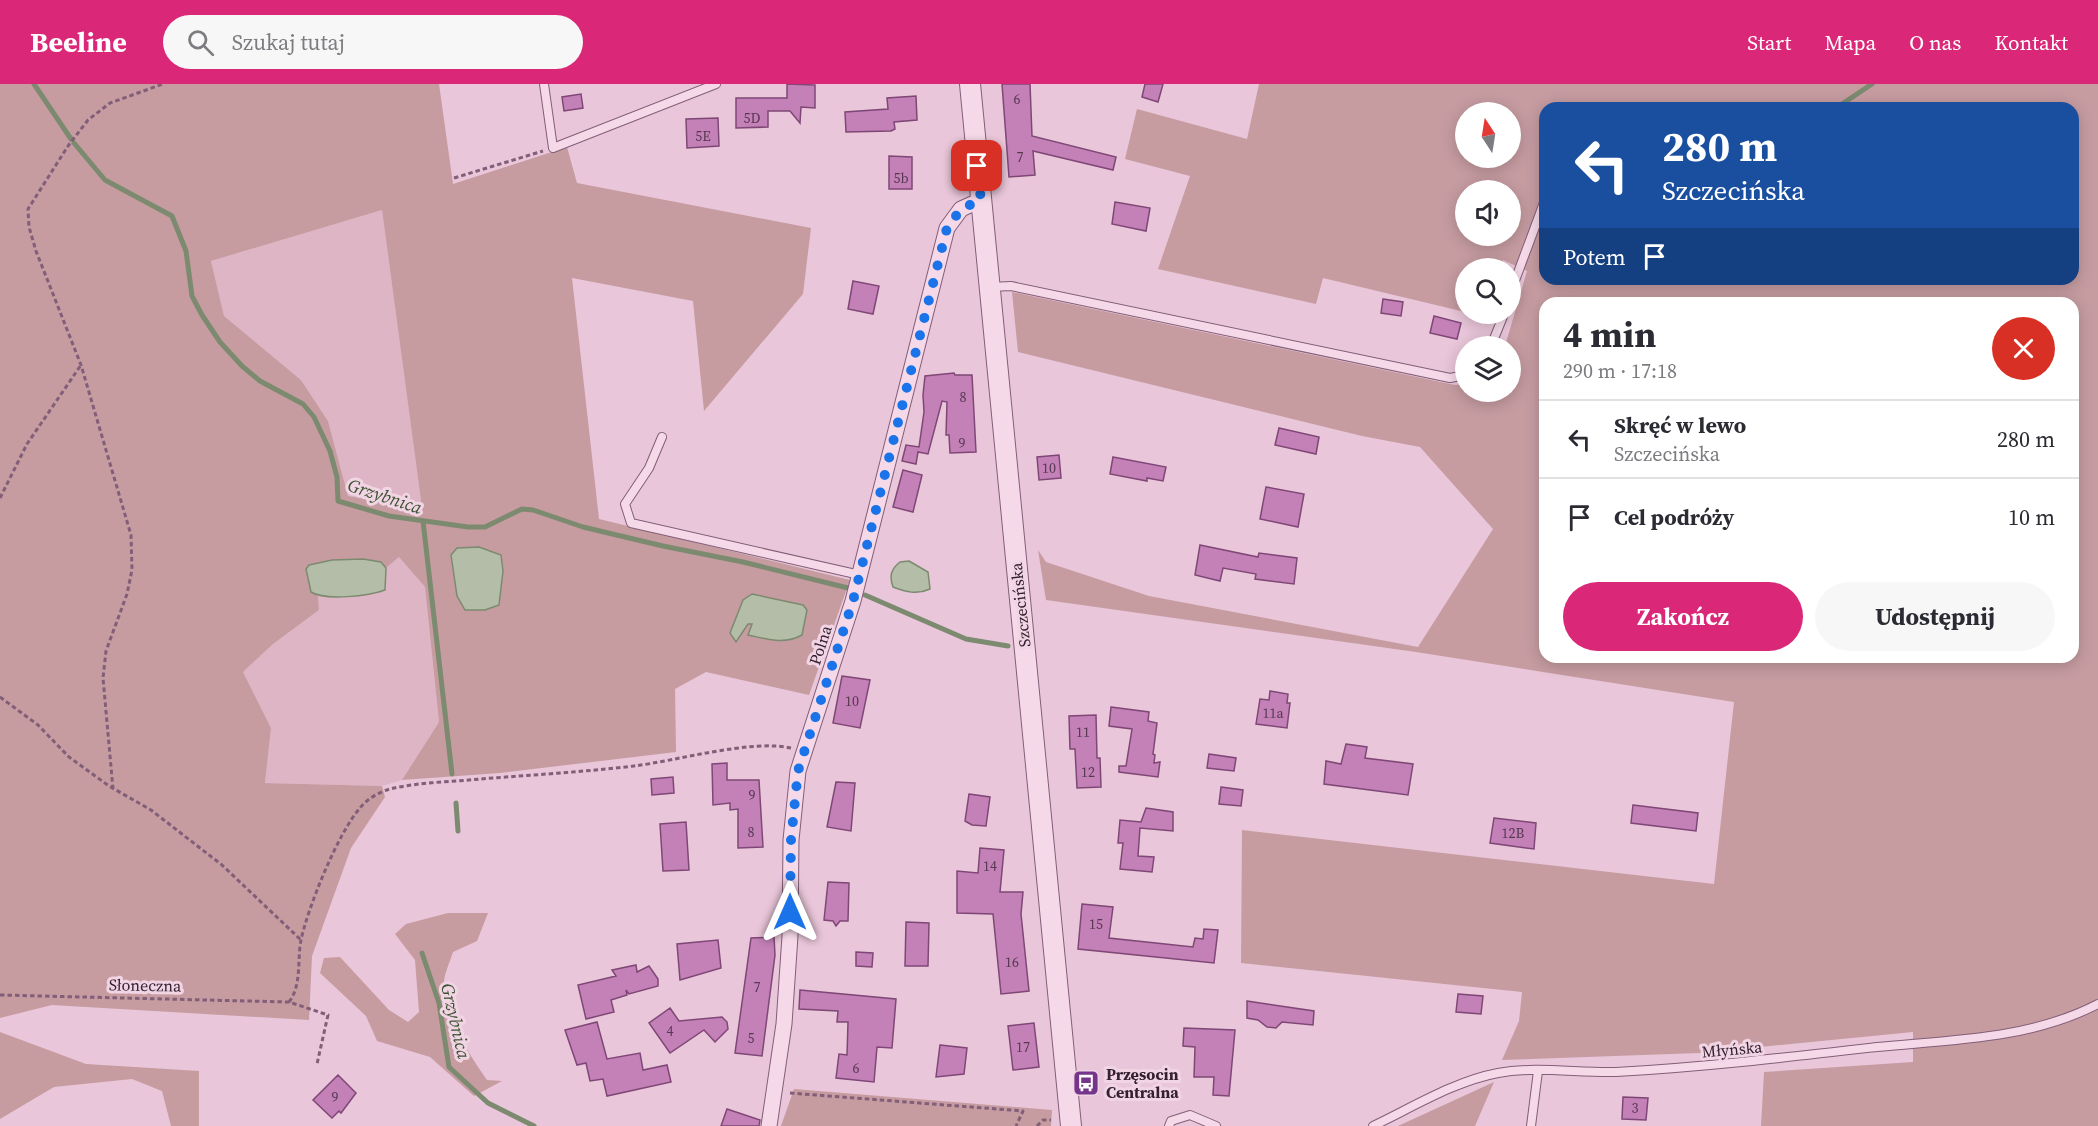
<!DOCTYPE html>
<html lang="pl">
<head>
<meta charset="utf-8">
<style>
  body { margin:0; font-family:"Source Serif 4",serif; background:#f7f7f7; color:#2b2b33; height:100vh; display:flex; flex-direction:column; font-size:22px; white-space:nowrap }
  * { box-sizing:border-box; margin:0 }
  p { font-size:20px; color:#7c7c81 }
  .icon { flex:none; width:33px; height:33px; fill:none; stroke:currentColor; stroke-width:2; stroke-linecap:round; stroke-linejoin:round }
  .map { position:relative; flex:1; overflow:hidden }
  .panel { position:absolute; left:1539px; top:213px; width:540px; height:366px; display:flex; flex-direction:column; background:#fff; border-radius:18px; box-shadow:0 3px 15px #0003 }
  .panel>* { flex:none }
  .hud { position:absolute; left:1539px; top:18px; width:540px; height:183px; border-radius:18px; box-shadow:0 3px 15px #0003; background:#1a4fa0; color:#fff; overflow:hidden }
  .needle { width:39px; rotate:348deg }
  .controls { position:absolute; left:1455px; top:18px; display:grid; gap:12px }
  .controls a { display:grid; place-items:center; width:66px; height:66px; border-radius:50%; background:#fff; box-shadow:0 3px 15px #0003; font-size:30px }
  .pin { position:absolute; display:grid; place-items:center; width:51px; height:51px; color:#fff; margin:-26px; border-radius:12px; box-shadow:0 3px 9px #0006 }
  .me { position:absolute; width:66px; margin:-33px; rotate:0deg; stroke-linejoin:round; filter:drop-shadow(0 0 4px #0008) }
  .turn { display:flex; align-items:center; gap:21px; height:126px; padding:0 24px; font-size:27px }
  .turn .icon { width:78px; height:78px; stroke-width:2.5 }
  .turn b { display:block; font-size:42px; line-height:51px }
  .then { display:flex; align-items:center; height:57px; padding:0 24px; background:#0003; gap:12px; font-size:22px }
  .round { display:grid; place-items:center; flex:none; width:63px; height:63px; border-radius:32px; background:#f7f7f7 }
  .overview { display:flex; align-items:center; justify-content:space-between; height:102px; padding:0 24px }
  h1 { font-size:36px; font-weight:700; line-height:45px }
  .cta { display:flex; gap:12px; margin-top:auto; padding:12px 24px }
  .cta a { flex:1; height:69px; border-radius:36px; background:#db2777; color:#fff; font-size:24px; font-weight:700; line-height:69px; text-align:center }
  .cta a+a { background:#f7f7f7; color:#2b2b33 }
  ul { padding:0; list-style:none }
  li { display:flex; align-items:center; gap:18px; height:78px; padding:0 24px; border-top:2px solid #e1e1e2 }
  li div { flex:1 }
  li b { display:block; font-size:22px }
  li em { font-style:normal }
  header { display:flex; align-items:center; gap:36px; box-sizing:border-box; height:84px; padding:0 30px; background:#db2777; color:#fff }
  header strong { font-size:28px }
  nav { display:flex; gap:33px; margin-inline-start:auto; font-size:21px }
  .search { width:420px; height:54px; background:#f7f7f7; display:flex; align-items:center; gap:15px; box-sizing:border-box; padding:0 21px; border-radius:33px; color:#7c7c81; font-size:22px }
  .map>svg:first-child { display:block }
</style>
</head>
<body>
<header>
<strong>Beeline</strong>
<div class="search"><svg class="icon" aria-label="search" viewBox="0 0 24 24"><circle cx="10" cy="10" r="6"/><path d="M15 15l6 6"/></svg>Szukaj tutaj</div>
<nav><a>Start</a><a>Mapa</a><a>O nas</a><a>Kontakt</a></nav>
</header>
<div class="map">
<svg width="2098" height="1042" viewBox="0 0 2098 1042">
  <rect width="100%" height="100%" fill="#e9c6d9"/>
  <path fill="#deb5c5" d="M382 126 422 424 348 412 328 337 301 296 224 232 211 177Z
    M399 473 425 503 439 638 402 696 382 702 265 699 271 644 243 588 273 560 319 526 318 512 376 510 384 506 386 484Z"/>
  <path fill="#c69ca1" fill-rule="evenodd" d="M0 0H439L453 100 567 63 577 99 811 144 803 210 704 327 693 217 572 194 599 435 850 496 809 611 706 588 675 605 676 668 500 689 402 696 439 638 425 503 399 473 386 484 381 478 311 508 318 512 319 526 273 560 243 588 271 644 265 699 382 702 385 713 351 764 312 872 309 936 52 921 0 934ZM382 126 422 424 348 412 328 337 301 296 224 232 211 177ZM451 471H501V507L457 513Z
    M1259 0H2098V1042H1761L1764 988 1913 978V948L1699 969 1502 976 1519 937 1522 908 1241 879 1242 746 1714 800 1734 618 1416 568 1046 516 1038 466 1046 478 1149 512 1418 563 1493 445 1420 363 1362 352 1018 268 1012 208 1422 294 1455 301 1465 300 1466 308H1510V262H1505L1527 187 1503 176 1499 184H1466L1465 228 1323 194 1316 220 1158 185 1190 92 1125 75 1137 25 1247 55ZM1545 24H2073V195H1545ZM1466 28H1510V74H1466ZM1466 106H1510V152H1466ZM1545 219H2073V573H1545Z
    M448 829H488L477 857 453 868C450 878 442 894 444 905 449 938 468 969 487 996L502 997 474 1012 430 973 377 957 366 932 320 889 324 874 340 873 389 926 408 938 419 928 415 876 395 850 406 840Z
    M0 948 86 980 199 987V1042H171L162 1007 132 995 54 1003 0 1035Z
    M1494 998 1475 1042H1398Z
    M794 1005 1052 1026 1051 1042H781Z"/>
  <path fill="#b3bda7" stroke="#7c8a6f" stroke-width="1.5" d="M479 463 501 471 503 487 499 521 485 526H465L457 512 451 471 457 464Z
    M363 475 381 478 386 484 385 506C369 512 325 517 311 508L306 485 309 481 332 476Z
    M909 477 928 488 930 505C917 511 906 508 893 503 889 492 891 485 900 478Z
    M752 510 803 521 807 526 802 551C784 561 767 555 748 551L752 540H748L736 558 730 549 743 516Z"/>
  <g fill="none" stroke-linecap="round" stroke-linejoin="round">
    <path stroke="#7c8a6f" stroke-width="5" d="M34 0 71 55
      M1836 24 1872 0
      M74 59 105 96 172 132 186 167 192 212 202 231 220 258 242 282 260 297 303 320 314 333 330 367 337 393 338 417 389 432 468 443H485L522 425 533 426 583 443 663 462 743 478 848 504
      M423 437 452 690
      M865 511 966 555 1008 562
      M456 719 458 747
      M422 869 439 919 449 983 488 1019 534 1042"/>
  </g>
  <path fill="#c381b7" stroke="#7f4776" stroke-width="1.5" d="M787 0 815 1V24L801 23 800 39 790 27H768V43L736 44V14H787Z
    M1002 0H1030L1032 52 1116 73 1113 86 1033 67 1035 91 1009 93Z
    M1145 0H1163L1158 18 1142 13Z
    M581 10 583 24 564 27 562 13Z
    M916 12 917 36 894 38 895 45 891 47 846 48 845 28 888 25 887 14Z
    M718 34 719 62 687 64 686 35Z
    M889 72 912 73V105H889Z
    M1115 118 1150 124 1146 147 1112 140Z
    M853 197 879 202 873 230 848 225Z
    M1383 215 1403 218 1401 232 1381 229Z
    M1434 232 1461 239 1457 255 1430 249Z
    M954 289 955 291H972L976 368 950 369 949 351H946L947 318 942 317 928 370 918 368 916 380 902 377 906 361 919 363 924 328 923 311 925 292Z
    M1279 344 1319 353 1316 370 1275 361Z
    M1059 371 1061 394 1039 396 1037 373Z
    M1113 373 1166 383 1163 397 1147 394V397L1110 390Z
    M903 386 922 391 913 428 893 423Z
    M1266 403 1304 410 1298 443 1260 435Z
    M1200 461 1258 473 1259 469 1297 474 1294 500 1255 495 1256 490 1223 484 1220 497 1195 491Z
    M842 592 870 596 860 644 833 639Z
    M1270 607 1288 610 1287 619H1290L1287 644 1256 640 1260 615 1269 616Z
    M1111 623 1149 628 1148 637 1157 639 1153 670 1155 671 1154 679 1160 678 1158 693 1119 688V682H1126L1132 645 1109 642Z
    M1096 631 1097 674H1100L1101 703 1077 704 1075 665H1070L1069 632Z
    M1346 660 1367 663 1365 674 1413 680 1408 711 1324 700 1326 677 1341 680Z
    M1209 670 1236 674 1234 687 1207 684Z
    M727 679V696H759L763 763 738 764V725L730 726V719L713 721 712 680Z
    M673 693 674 709 652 711 651 695Z
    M836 698 855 699 851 747 827 743Z
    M1221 703 1243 706 1241 722 1219 720Z
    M969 710 990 713 986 742 972 741 965 737Z
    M1633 721 1698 729 1696 747 1631 739Z
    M1146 724 1173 728V747L1140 744 1138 772 1154 773 1152 788 1120 785 1123 759H1118L1120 736 1141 738Z
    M1494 734 1536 739 1534 765 1490 759Z
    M686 738 689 786 663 787 660 740Z
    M980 764 1004 766 1000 808H1023L1021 830 1029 907 1001 910 993 830 957 829V787L978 789Z
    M828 798 849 799 848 837H840L836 842 833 837 824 836Z
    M1082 820 1113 823 1109 854 1193 863 1195 854 1203 855 1204 845 1218 846 1214 879 1078 865Z
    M906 838 929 839 928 882H905Z
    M774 853 775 871 762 972 735 969 751 854Z
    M718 856 721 884 680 896 677 860Z
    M856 868 873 869 872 883 856 882Z
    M636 881 637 888 649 882 658 895V902L629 910 626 906 627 911 611 916 614 928 586 935 578 901 616 892 612 886Z
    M800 906 896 915 892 964 877 963 874 998 836 994 839 970 847 971 848 938H837L838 927 799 925Z
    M1458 910 1483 912 1481 930 1456 928Z
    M1247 917 1314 927 1313 941 1282 938 1276 944 1267 943 1258 936 1247 934Z
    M670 924 679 937 722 933 727 938 728 945 715 958 704 946 670 969 649 939Z
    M597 938 607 975 640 969 643 986 667 981 671 998 607 1012 603 995 590 997 586 979 577 981 565 946Z
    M1034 939 1039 983 1013 986 1008 942Z
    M1184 944 1235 946 1229 1012 1213 1011 1214 993H1194L1195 963 1183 962Z
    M940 961 967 964 964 990 936 993Z
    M338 991 356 1009 341 1029 339 1027 332 1034 313 1016Z
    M1623 1013 1648 1014 1646 1036 1622 1035Z
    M727 1025 760 1036 759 1042H721Z"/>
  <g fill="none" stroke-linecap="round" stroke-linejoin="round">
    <defs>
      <path id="service" d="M544 0 553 64 716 0
        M991 203 1011 202 1450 294 1466 291
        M1510 210 1545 116
        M1491 262 1504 230
        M662 353 649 384 625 420 631 439 860 491
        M1169 1042 1171 1037 1190 1031 1216 1042
        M1373 1042C1413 1023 1455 997 1498 989 1536 982 1577 989 1616 988 1704 983 1790 973 1877 963 1951 956 2031 955 2098 920
        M1531 1042 1538 987"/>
      <path id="minor" d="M769 1042 784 940 790 852 791 756 798 687 853 517 947 144 961 125 981 116"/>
      <path id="tertiary" d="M970 0 1071 1042"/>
    </defs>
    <use href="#service" stroke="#825e78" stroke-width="10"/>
    <use href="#minor" stroke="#825e78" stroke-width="17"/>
    <use href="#tertiary" stroke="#825e78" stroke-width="22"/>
    <path stroke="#825e78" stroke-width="3" stroke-dasharray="4.5 3" stroke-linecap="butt" d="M454 94 543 67
      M0 414 27 360 81 281
      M0 613 38 641 69 673 109 702 151 726 222 781 301 856
      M113 705 103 594 106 567 127 510 132 486 131 451 81 281 36 167 29 143 28 125 68 62 88 36 110 19 163 0
      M0 911 289 918 328 931 317 980
      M289 918C302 901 297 876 301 856 308 823 338 749 360 724 367 715 379 708 390 705 419 698 451 698 480 695 531 691 583 688 634 682 676 677 751 655 791 664
      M790 1009 1023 1027 1016 1042
      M1037 1042 1043 1036H1051"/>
    <use href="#service" stroke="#f5d9e8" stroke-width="8"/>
    <use href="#minor" stroke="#f5d9e8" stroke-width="15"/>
    <use href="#tertiary" stroke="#f5d9e8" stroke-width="20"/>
  </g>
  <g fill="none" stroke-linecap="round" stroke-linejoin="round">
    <path stroke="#1a73e8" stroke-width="10" stroke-dasharray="0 18" d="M790 828 791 756 798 687 853 517 947 144 961 125 981 116 977 82"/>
  </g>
  <defs>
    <symbol id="bus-square" viewBox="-11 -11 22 22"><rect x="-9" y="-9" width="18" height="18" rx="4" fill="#75358a" stroke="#f1d5e4"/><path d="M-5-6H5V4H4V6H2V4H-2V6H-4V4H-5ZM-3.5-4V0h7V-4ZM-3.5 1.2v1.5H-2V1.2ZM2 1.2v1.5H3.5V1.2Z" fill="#fff"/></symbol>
  </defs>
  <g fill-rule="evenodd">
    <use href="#bus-square" x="1071" y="984" width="30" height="30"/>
  </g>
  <g text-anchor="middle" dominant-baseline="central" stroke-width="6" stroke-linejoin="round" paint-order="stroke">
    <g font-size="14" fill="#583851">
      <text x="1017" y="15">6</text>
      <text x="752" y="34">5D</text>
      <text x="703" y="52">5E</text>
      <text x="1020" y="73">7</text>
      <text x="901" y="94">5b</text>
      <text x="963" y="313">8</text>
      <text x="962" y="359">9</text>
      <text x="1049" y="384">10</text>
      <text x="852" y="617">10</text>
      <text x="1273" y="629">11a</text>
      <text x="1083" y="648">11</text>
      <text x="1088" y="688">12</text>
      <text x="752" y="711">9</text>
      <text x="751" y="748">8</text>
      <text x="1513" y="749">12B</text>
      <text x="990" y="782">14</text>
      <text x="1096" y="840">15</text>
      <text x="1012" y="878">16</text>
      <text x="757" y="903">7</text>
      <text x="670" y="947">4</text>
      <text x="751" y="954">5</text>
      <text x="1023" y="963">17</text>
      <text x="856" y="984">6</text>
      <text x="335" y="1013">9</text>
      <text x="1635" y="1024">3</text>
    </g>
    <g font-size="16" fill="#34202f" stroke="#f1d5e4">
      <text transform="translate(1020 521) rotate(-96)">Szczecińska</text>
      <text transform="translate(820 561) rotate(-72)">Polna</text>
      <text transform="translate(145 901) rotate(1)">Słoneczna</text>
      <text transform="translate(1732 965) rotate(-5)">Młyńska</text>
    </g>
    <g font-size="16" font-weight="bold" fill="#34202f" stroke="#f1d5e4" text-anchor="start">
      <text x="1106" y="990">Przęsocin<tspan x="1106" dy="18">Centralna</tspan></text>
    </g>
    <g font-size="18" font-style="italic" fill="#3b5231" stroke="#f1d5e4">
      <text transform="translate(385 412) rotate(18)">Grzybnica</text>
      <text transform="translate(456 937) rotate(77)">Grzybnica</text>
    </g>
  </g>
</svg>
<div class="controls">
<a><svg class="needle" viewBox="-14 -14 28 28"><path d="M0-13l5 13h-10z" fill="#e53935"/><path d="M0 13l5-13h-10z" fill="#7c7c81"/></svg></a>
<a><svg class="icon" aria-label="sound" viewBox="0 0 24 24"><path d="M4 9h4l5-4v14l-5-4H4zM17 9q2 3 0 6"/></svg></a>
<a><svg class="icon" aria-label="search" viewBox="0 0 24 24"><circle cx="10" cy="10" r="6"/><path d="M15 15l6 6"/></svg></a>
<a><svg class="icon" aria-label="layers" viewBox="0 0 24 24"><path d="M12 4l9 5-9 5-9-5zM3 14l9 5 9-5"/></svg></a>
</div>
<div class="pin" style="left:977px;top:82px;background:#d93025"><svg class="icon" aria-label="arrive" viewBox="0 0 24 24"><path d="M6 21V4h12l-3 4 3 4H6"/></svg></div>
<svg class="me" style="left:790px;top:828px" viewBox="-20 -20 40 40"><path d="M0-17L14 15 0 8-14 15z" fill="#1a73e8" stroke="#fff" stroke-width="4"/></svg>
<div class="hud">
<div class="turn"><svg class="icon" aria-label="left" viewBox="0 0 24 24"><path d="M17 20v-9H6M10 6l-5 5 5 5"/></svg><div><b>280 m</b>Szczecińska</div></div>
<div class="then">Potem<svg class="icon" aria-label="arrive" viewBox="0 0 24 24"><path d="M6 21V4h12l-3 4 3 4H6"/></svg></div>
</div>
<section class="panel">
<div class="overview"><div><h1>4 min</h1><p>290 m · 17:18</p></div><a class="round" style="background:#d93025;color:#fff"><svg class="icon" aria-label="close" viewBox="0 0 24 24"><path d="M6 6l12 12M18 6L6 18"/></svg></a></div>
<ul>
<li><svg class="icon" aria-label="left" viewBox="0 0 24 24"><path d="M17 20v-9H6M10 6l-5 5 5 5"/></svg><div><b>Skręć w lewo</b><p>Szczecińska</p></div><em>280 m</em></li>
<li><svg class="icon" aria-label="arrive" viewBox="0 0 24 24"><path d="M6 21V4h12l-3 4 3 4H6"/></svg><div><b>Cel podróży</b></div><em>10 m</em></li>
</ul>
<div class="cta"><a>Zakończ</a><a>Udostępnij</a></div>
</section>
</div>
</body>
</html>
